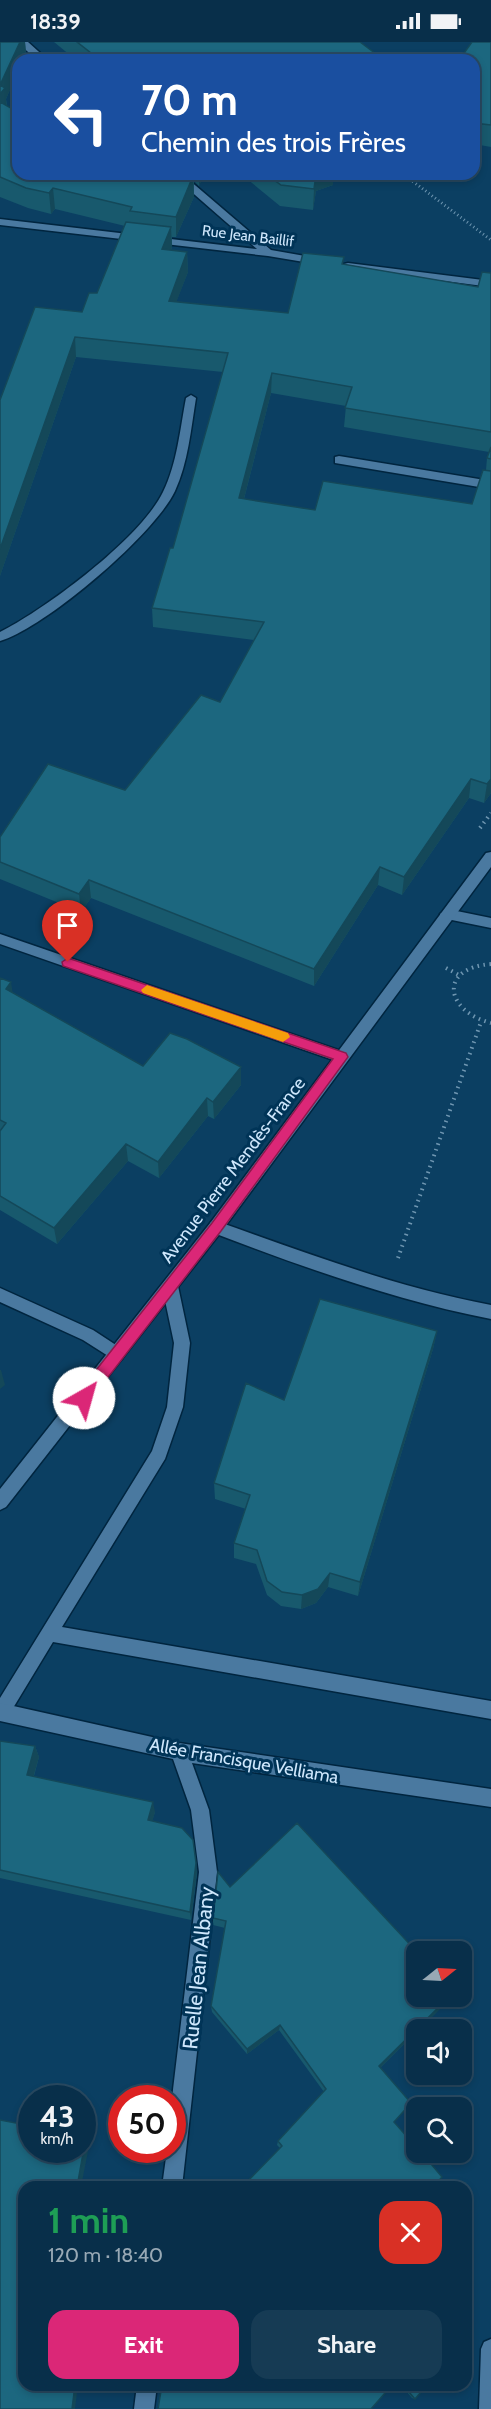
<!DOCTYPE html>
<html lang="en">
<head>
<meta charset="utf-8">
<style>
  body { margin:0; font-family:Cabin,sans-serif; background:#163b54; color:#f1f3f6; height:100vh; display:flex; flex-direction:column; font-size:22px; white-space:nowrap }
  * { box-sizing:border-box; margin:0 }
  p { font-size:20px; color:#98a9b5 }
  .icon { flex:none; width:33px; height:33px; fill:none; stroke:currentColor; stroke-width:2; stroke-linecap:round; stroke-linejoin:round }
  .map { position:relative; flex:1; overflow:hidden }
  .sheet { position:absolute; left:18px; top:2139px; width:454px; height:210px; display:flex; flex-direction:column; background:#082f4a; border-radius:18px; box-shadow:0 3px 9px #0003,0 0 0 2px #294a62 }
  .sheet>* { flex:none }
  .guide { position:absolute; left:12px; top:12px; width:468px; height:126px; border-radius:18px; box-shadow:0 3px 9px #0003,0 0 0 2px #294a62; background:#1a4fa0; color:#fff; overflow:hidden }
  .needle { width:39px; rotate:72deg }
  .tools { position:absolute; left:406px; top:1899px; display:grid; gap:12px }
  .tools a { display:grid; place-items:center; width:66px; height:66px; border-radius:12px; background:#082f4a; box-shadow:0 3px 9px #0003,0 0 0 2px #294a62; font-size:30px }
  .speed { position:absolute; left:18px; top:2043px; display:flex; gap:12px; font-size:30px; font-weight:700; text-align:center }
  .speed>* { display:grid; place-content:center; width:78px; height:78px; border-radius:50%; background:#082f4a; box-shadow:0 3px 9px #0003,0 0 0 2px #294a62; line-height:1 }
  .speed small { font-size:15px; font-weight:400 }
  .speed .limit { border:9px solid #d22; background:#fff; color:#111 }
  .pin { position:absolute; display:grid; place-items:center; width:51px; height:51px; color:#fff; margin:-62px -26px; border-radius:50% 50% 50% 0; rotate:-45deg; box-shadow:0 0 6px #0007 }
  .pin .icon { rotate:45deg }
  .me { position:absolute; width:66px; margin:-33px; rotate:38deg; stroke-linejoin:round; filter:drop-shadow(0 0 4px #0008) }
  .turn { display:flex; align-items:center; gap:21px; height:126px; padding:0 30px; font-size:27px }
  .turn .icon { width:78px; height:78px; stroke-width:2.5 }
  .turn b { display:block; font-size:42px; line-height:51px }
  .round { display:grid; place-items:center; flex:none; width:63px; height:63px; border-radius:18px; background:#163b54 }
  .summary { display:flex; align-items:center; justify-content:space-between; height:102px; padding:0 30px }
  h1 { font-size:36px; font-weight:700; line-height:45px; color:#1e9e55 }
  .action { display:flex; gap:12px; margin-top:auto; padding:12px 30px }
  .action a { flex:1; height:69px; border-radius:18px; background:#db2777; color:#fff; font-size:24px; font-weight:700; line-height:69px; text-align:center }
  .action a+a { background:#163b54; color:#f1f3f6 }
  .status { display:flex; justify-content:space-between; align-items:center; height:42px; padding:0 30px; background:#082f4a; direction:ltr }
  .status svg { height:16px; fill:currentColor }
  .map>svg:first-child { display:block }
</style>
</head>
<body>
<div class="status"><b>18:39</b><svg viewBox="0 0 49 12"><path d="M0 12V9h3v3zM5 12V6h3v6zM10 12V3h3v9zM15 12V0h3v12zM26 1h20v11H26zM47 4h2v5h-2z"/></svg></div>
<div class="map">
<svg width="491" height="2367" viewBox="0 0 491 2367">
  <rect width="100%" height="100%" fill="#0b3f62"/>
  <g fill="none" stroke-linecap="round" stroke-linejoin="round">
    <defs>
      <path id="lane" d="M191 353 196 356C191 387 188 421 175 449 155 492 45 586 0 599V590C46 567 141 496 163 450 177 422 180 387 186 356Z
        M339 414 491 439V447L335 421V415Z
        M216 1179C307 1211 395 1245 491 1263V1277C394 1258 303 1225 211 1190L208 1185 211 1180Z
        M170 1237 175 1239 178 1244 190 1301 183 1365 165 1417 62 1585 491 1659V1677L53 1600 7 1676 0 1678V1656L152 1409 167 1365 174 1301 162 1244 165 1239Z"/>
      <path id="street" d="M17 0H28L48 18H37Z
        M171 132H182L271 208 322 217 327 220 322 223 268 214 0 183V177L257 207Z
        M348 221 491 239V245L344 226V222Z
        M447 867 491 876V886L442 876 440 872Z
        M0 892 347 1011 349 1015 347 1019 342 1021 0 902Z
        M0 1246 93 1288 122 1307 124 1312 122 1317 116 1319 83 1298 0 1260Z
        M0 1661 179 1701 491 1747V1765L192 1721 209 1768 217 1830 182 2145H162L167 2108H172V2056L199 1830 191 1768 173 1717 0 1679Z
        M491 2297V2367H479L481 2307 484 2300Z
        M137 2343H157L154 2367H134Z"/>
      <path id="secondary" d="M491 810V825L221 1190 6 1465 0 1468V1447L211 1180 486 811Z"/>
    </defs>
    <use href="#lane" stroke="#00253f" stroke-width="3"/>
    <use href="#street" stroke="#00253f" stroke-width="3"/>
    <use href="#secondary" stroke="#00253f" stroke-width="3"/>
    <path stroke="#6f96b1" stroke-width="3" stroke-dasharray="1 3" stroke-linecap="butt" d="M403 132 491 198"/>
    <path stroke="#6f96b1" stroke-width="4" stroke-dasharray="1.5 4.5" stroke-linecap="butt" d="M480 786 491 771
      M491 922C438 926 445 969 491 981
      M446 926 459 933
      M398 1216 481 980"/>
    <use href="#lane" fill="#4a79a0" fill-rule="evenodd"/>
    <use href="#street" fill="#4a79a0" fill-rule="evenodd"/>
    <use href="#secondary" fill="#4a79a0" fill-rule="evenodd"/>
  </g>
  <path fill="#18596d" fill-rule="evenodd" d="M0 0H25L26 11 23 18H18V29L6 57 18 132H204L199 144 194 139V155L176 195H172V205L171 208 187 210 188 230 176 260 288 271 343 222 478 245 491 231V751L484 761 469 756 402 853 378 843 314 944 91 856 81 870 0 837V795L125 748 220 660 254 598 153 585 152 566 173 506 223 330 76 315 0 534V358L82 270 97 251 125 184 55 167 51 172 28 166 0 155ZM271 351 346 364 344 385 489 410 487 416 486 428 472 462 315 468 244 457Z
    M54 0H360L384 18H76Z
    M491 0V105L474 102V18Z
    M241 132H333V143L316 149 313 168 280 164Z
    M0 936 12 951 143 1024 241 1043 214 1077 208 1074 159 1136 128 1119 57 1202 0 1168Z
    M437 1289 433 1307 358 1554 328 1545 316 1561 301 1567 281 1564 267 1553 256 1522 234 1516V1501L246 1467 215 1457 214 1441 284 1358Z
    M0 1699 35 1704 39 1715 34 1734 155 1770 152 1779 197 1830 191 1878 0 1836Z
    M230 1845 417 1954H452L419 1988H417V1989L380 2026 411 2061 394 2080 280 2106 277 2103 278 2099 324 2050 279 1988 247 2012 212 1970 211 1964 225 1886 213 1883V1876Z
    M401 2343H427L415 2357 412 2356Z"/>
  <path fill="#144859" d="M20 0H25L26 11 23 18H18V29L6 57 7 67 0 76V43Z
    M199 132H204L199 144Z
    M316 132H333V143L316 149 313 168 314 147Z
    M193 134 194 155 176 195V175Z
    M53 146 55 167 51 172 49 151Z
    M171 185 172 205 162 227V207Z
    M187 210 188 230 169 279V259Z
    M75 295 76 315 0 534V507Z
    M272 331 271 351 239 476V456Z
    M471 737 469 756 402 853 404 835Z
    M491 737V751L484 761 487 742Z
    M380 825 378 843 314 944V927Z
    M89 838 91 856 81 870 79 852Z
    M11 940 14 959 6 947Z
    M241 1025V1043L214 1077 213 1060Z
    M207 1056 208 1074 159 1136 158 1120Z
    M126 1102 128 1119 57 1202 54 1186Z
    M437 1289 433 1307 358 1554 360 1540Z
    M0 1328H1L5 1343 0 1347Z
    M330 1531 328 1545 316 1561 301 1567 302 1553Z
    M35 1704 39 1715 31 1743 27 1733Z
    M153 1760 155 1770 150 1788 148 1778Z
    M196 1821 197 1830 191 1878 190 1870Z
    M450 1954H452L451 1956 419 1988H417V1989L377 2029 379 2024Z
    M280 1983 279 1988 247 2012V2007Z
    M86 2095 90 2099 81 2145H77Z
    M75 2343H78L75 2367H72Z"/>
  <path fill="#1c677f" stroke="#144859" stroke-width="1.5" d="M0 0H20L0 43 5 46 0 52Z
    M77 0H360L384 18H248L219 16 222 18H123L122 17 100 18Z
    M472 0H491V83L474 81V18H459Z
    M0 60 18 70V132H191L193 134 176 175 130 169 132 165 53 146 49 151 26 146 0 135Z
    M266 132H316L314 147 281 143Z
    M126 180 171 185 162 207 187 210 169 259 288 271 303 211 344 215 342 222 478 245 482 230 491 231V390L345 366 352 345 272 331 239 456 315 468 323 439 472 462 483 428 491 429V737L487 742 471 737 404 835 380 825 314 927 89 838 79 852 0 820V795L48 722 125 748 201 653 220 660 264 580 152 566 170 506H173L228 311 75 295 0 507V358L35 265 82 270 89 251H97Z
    M491 405V417L487 416Z
    M0 936 11 940 6 947 143 1024 170 991 187 997 241 1025 213 1060 207 1056 158 1120 126 1102 54 1186 0 1154V1089L6 1081 0 1078Z
    M320 1257 437 1289 360 1540 330 1531 318 1547 302 1553 282 1550 267 1539 257 1508 234 1501 250 1453 214 1441 246 1341 284 1358Z
    M0 1699 35 1704 27 1733 153 1760 148 1778 182 1786 193 1798 196 1821 190 1870 0 1828Z
    M297 1781 417 1910V1954H450L379 2024 411 2061 394 2080 417 2106V2110H421L442 2135 433 2145H242L282 2104 278 2099 326 2047 280 1983 247 2007 211 1964 226 1879 213 1876 218 1830 230 1845Z
    M0 2078 32 2084V2108H82V2094L86 2095 77 2145H24V2343H75L72 2367H0Z
    M162 2343H392L371 2367H158Z
    M403 2343H427L415 2357Z"/>
  <path fill="#db2777" stroke="#8e194d" stroke-width="1.5" d="M68 916 346 1011 348 1015 221 1189 89 1360 84 1362 78 1360 76 1356 78 1351 212 1181 333 1017 63 924 62 920Z"/>
  <path fill="#f59e0b" d="M147 943 288 991 290 995 283 1000 143 951 141 948Z"/>
  <g text-anchor="middle" dominant-baseline="central" stroke-width="6" stroke-linejoin="round" paint-order="stroke">
    <g font-size="15" fill="#cee7fc" stroke="#003457">
      <text transform="translate(248 194) rotate(7)">Rue Jean Baillif</text>
    </g>
    <g font-size="18" fill="#cee7fc" stroke="#003457">
      <text transform="translate(233 1128) rotate(-53)">Avenue Pierre Mendès-France</text>
      <text transform="translate(244 1719) rotate(10)">Allée Francisque Velliama</text>
    </g>
    <g font-size="21" fill="#cee7fc" stroke="#003457">
      <text transform="translate(198 1926) rotate(-84)">Ruelle Jean Albany</text>
    </g>
  </g>
</svg>
<div class="tools">
<a><svg class="needle" viewBox="-14 -14 28 28"><path d="M0-13l5 13h-10z" fill="#e53935"/><path d="M0 13l5-13h-10z" fill="#98a9b5"/></svg></a>
<a><svg class="icon" aria-label="sound" viewBox="0 0 24 24"><path d="M4 9h4l5-4v14l-5-4H4zM17 9q2 3 0 6"/></svg></a>
<a><svg class="icon" aria-label="search" viewBox="0 0 24 24"><circle cx="10" cy="10" r="6"/><path d="M15 15l6 6"/></svg></a>
</div>
<div class="speed"><div>43<small>km/h</small></div><div class="limit">50</div></div>
<div class="pin" style="left:68px;top:920px;background:#d93025"><svg class="icon" aria-label="arrive" viewBox="0 0 24 24"><path d="M6 21V4h12l-3 4 3 4H6"/></svg></div>
<svg class="me" style="left:84px;top:1356px" viewBox="-20 -20 40 40"><circle r="19" fill="#fff"/><path d="M0-13L10 11 0 6-10 11z" fill="#db2777"/></svg>
<div class="guide">
<div class="turn"><svg class="icon" aria-label="left" viewBox="0 0 24 24"><path d="M17 20v-9H6M10 6l-5 5 5 5"/></svg><div><b>70 m</b>Chemin des trois Frères</div></div>
</div>
<section class="sheet">
<div class="summary"><div><h1>1 min</h1><p>120 m · 18:40</p></div><a class="round" style="background:#d93025;color:#fff"><svg class="icon" aria-label="close" viewBox="0 0 24 24"><path d="M6 6l12 12M18 6L6 18"/></svg></a></div>
<div class="action"><a>Exit</a><a>Share</a></div>
</section>
</div>
</body>
</html>
